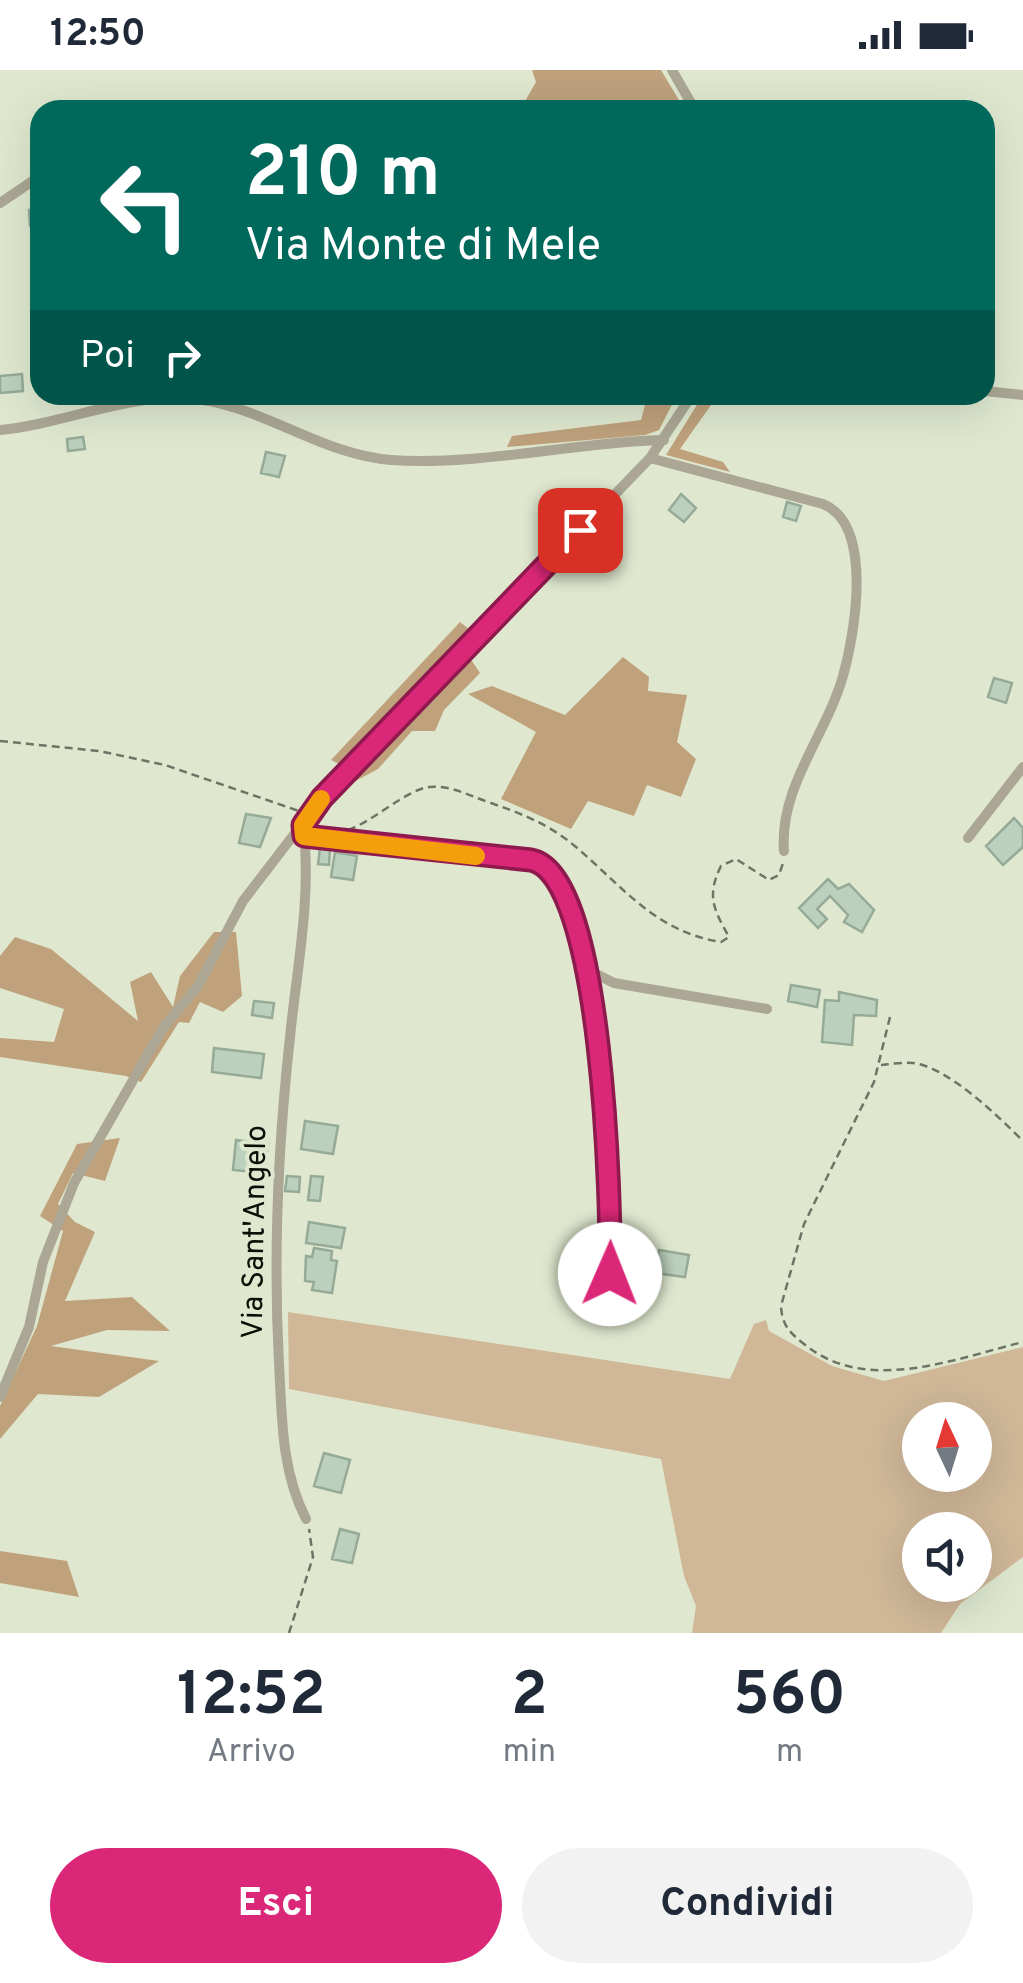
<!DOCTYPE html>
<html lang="it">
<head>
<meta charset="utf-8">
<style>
  body { margin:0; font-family:Overpass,sans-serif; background:#f2f2f3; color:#1f2937; height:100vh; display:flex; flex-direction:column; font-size:38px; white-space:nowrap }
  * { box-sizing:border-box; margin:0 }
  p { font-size:32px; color:#747a83 }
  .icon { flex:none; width:55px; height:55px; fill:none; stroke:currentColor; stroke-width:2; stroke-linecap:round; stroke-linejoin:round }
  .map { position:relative; height:1563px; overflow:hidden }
  .details { display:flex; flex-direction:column; background:#fff; flex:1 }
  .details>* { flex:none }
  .banner { position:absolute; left:30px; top:30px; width:965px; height:305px; border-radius:30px; box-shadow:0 10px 40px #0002; background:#00695c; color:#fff; overflow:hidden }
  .needle { width:65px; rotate:356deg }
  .tools { position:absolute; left:902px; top:1332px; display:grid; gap:20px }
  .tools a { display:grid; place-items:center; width:90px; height:90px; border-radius:50%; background:#fff; box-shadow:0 10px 40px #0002; font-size:50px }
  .pin { position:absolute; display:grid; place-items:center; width:85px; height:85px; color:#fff; margin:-42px; border-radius:20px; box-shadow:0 5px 15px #0006 }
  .me { position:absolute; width:110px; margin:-55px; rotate:1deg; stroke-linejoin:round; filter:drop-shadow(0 0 8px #0008) }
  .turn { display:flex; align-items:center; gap:35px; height:210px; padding:0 50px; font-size:45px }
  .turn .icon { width:130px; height:130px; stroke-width:2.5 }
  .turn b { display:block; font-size:70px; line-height:85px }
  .then { display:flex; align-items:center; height:95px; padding:0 50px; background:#0003; gap:20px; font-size:38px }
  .eta { display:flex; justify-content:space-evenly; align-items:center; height:170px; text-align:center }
  .eta b { font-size:60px; font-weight:700; line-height:70px }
  .action { display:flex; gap:20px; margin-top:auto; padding:20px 50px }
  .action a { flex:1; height:115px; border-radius:60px; background:#db2777; color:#fff; font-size:40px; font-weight:700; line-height:115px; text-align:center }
  .action a+a { background:#f2f2f3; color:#1f2937 }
  .status { display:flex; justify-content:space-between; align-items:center; height:70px; padding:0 50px; background:#fff; direction:ltr }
  .status svg { height:28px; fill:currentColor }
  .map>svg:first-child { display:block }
</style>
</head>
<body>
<div class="status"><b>12:50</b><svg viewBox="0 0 49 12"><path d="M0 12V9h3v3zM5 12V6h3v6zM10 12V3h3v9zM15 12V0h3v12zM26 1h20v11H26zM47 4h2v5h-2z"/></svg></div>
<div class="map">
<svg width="1023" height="1563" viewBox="0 0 1023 1563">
  <rect width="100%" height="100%" fill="#dfe8cf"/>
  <path fill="#cfb798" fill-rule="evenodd" d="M288 1242 730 1309 754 1254 766 1250 769 1261 832 1296 884 1311 1023 1277V1487L960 1534 941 1563H692L696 1536 684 1506 661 1389 289 1319ZM920 1350H975V1405H920ZM920 1460H975V1515H920Z"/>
  <path fill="#bfa27c" d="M532 0H661L685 40H520L536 12Z
    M613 325H677L659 360 645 365 507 377 512 366 641 350 646 331Z
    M703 325H718L680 379 723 392 730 402 666 385Z
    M460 552 469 559 343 696 331 690Z
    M623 587 649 607 648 621 687 625 677 672 696 689 681 727 647 715 634 746 588 731 571 759 501 729 536 662 468 624 492 616 565 645Z
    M470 588 480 603 444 640 435 661H412L378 699 350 714 359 699Z
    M214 862H236L242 926 223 942 200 932 189 953 179 952 141 1012 126 1006 0 987V968L54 972 64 939 0 918V886L15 867 51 879 138 951 130 912 151 902 173 937 180 906Z
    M120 1068 105 1111 73 1103 58 1134 75 1152 95 1162 65 1231 132 1227 170 1261 107 1260 51 1276 159 1291 99 1327 38 1324 0 1369V1336L37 1256 63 1161 40 1146 77 1074Z
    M0 1481 67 1491 79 1527 0 1513Z"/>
  <path fill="#bbd0bd" stroke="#96aa98" stroke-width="2.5" d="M39 133 40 155 30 156 29 140H39Z
    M22 304 23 321 0 323V306Z
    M83 367 85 379 68 381 67 369Z
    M266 382 285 386 279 407 261 403Z
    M681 424 696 438 684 452 669 440Z
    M787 432 801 436 796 451 783 447Z
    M994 608 1012 613 1006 633 988 627Z
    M246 744 271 748 260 777 239 773Z
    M1014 748 1023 758V777L1003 795 986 776Z
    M320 778 330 779 329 795 318 794Z
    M335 782 357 786 353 810 331 807Z
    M828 809 838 819 849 814 874 840 862 862 844 852 848 845 830 826 817 839 827 849 818 858 799 838Z
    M791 915 820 920 817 937 788 931Z
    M839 922 877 930 876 946 854 945 852 975 822 972 825 930 839 931Z
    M254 931 274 933 272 948 252 945Z
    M214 978 264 984 261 1008 212 1002Z
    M305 1051 338 1056 333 1084 301 1079Z
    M236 1070 268 1074 264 1103 233 1100Z
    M287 1106 300 1107 299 1122 285 1121Z
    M311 1106 323 1107 320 1131 308 1130Z
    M309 1152 345 1158 341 1178 306 1173Z
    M314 1178 332 1181 331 1190 337 1191 332 1223 312 1220 314 1212 305 1211 306 1186 312 1187Z
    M659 1180 689 1185 685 1207 655 1203Z
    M624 1200 652 1205 650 1217 621 1211Z
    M324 1383 350 1390 341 1423 314 1416Z
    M340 1459 359 1464 352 1493 332 1489Z"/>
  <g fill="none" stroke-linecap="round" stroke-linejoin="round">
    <path stroke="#6e7464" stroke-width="2.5" stroke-dasharray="8 5" stroke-linecap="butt" d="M0 671 99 681 165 695 299 741
      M348 760C374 751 406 720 429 717 450 715 468 725 488 732 520 743 549 754 576 777 623 817 656 862 721 872L729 867C714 840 706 826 721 796L736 789 769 810 779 805 783 793
      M890 947 874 1012 804 1154 781 1236C782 1255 789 1262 804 1274 866 1325 954 1289 1023 1272
      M881 995C891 994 903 992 913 993 948 997 999 1047 1023 1071
      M289 1563 313 1487 309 1459"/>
    <path stroke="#aba794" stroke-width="10" d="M672 0 695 40
      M0 133 40 106
      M985 321 1023 325
      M0 360C67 354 135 319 203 330 268 340 324 385 391 390 482 396 573 372 664 370
      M650 388 823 434C874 455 855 563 843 606 826 666 779 717 784 781
      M303 755C312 826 297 897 290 967 278 1076 273 1184 279 1293 282 1347 281 1400 306 1449
      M304 767 531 790 556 804C574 840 582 883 588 922 605 1017 611 1108 610 1204
      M968 768 1023 697
      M584 898 614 913 767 939
      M0 1327 29 1257 43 1192 74 1113 163 958 198 916 243 831 322 728 650 388 692 325"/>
  </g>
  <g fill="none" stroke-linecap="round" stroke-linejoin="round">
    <defs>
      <path id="route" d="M580 460 322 728 303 755 304 766 531 790C604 803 611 1138 610 1204"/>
    </defs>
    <use href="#route" stroke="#8e194d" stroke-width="25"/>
    <use href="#route" stroke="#db2777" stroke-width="18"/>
    <path stroke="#f59e0b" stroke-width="18" d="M321 729 303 755 304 766 476 786"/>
  </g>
  <g text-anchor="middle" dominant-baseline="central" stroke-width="8" stroke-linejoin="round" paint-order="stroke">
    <g font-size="30" fill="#0b0e06" stroke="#dfe8cf">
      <text transform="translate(256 1162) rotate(-89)">Via Sant'Angelo</text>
    </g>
  </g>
</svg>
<div class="tools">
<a><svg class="needle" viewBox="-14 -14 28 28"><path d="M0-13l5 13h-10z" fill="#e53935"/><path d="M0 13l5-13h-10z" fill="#747a83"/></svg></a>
<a><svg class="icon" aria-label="sound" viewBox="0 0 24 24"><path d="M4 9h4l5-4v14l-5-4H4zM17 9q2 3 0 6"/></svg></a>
</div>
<div class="pin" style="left:580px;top:460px;background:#d93025"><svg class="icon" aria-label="arrive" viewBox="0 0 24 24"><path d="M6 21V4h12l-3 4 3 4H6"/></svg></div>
<svg class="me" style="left:610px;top:1204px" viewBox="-20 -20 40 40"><circle r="19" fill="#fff"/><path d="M0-13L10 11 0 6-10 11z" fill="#db2777"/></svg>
<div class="banner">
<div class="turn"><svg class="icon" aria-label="left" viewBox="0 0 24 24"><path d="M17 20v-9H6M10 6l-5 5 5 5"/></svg><div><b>210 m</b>Via Monte di Mele</div></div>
<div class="then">Poi<svg class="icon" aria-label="right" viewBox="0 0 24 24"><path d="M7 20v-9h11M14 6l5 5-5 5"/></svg></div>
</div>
</div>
<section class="details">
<div class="eta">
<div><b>12:52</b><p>Arrivo</p></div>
<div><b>2</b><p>min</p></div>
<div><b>560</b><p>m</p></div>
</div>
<div class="action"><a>Esci</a><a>Condividi</a></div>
</section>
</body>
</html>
